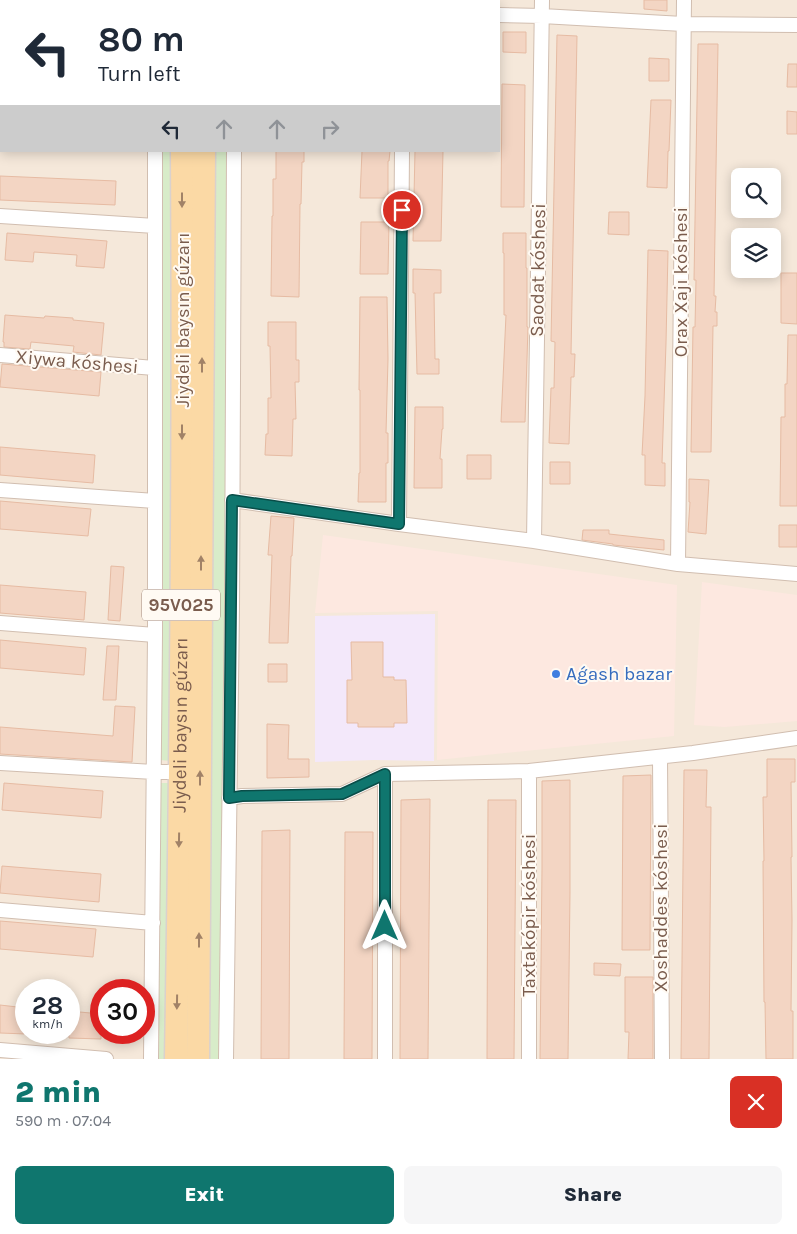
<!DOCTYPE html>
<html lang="en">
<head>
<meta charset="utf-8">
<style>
  body { margin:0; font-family:Karla,sans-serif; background:#f6f6f7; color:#1f2937; height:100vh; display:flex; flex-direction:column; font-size:19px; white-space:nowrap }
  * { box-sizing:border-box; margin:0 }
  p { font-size:16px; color:#747a83 }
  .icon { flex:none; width:28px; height:28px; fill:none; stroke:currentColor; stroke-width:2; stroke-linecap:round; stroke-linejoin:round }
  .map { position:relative; height:1059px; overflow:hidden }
  .panel { display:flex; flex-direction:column; background:#fff; flex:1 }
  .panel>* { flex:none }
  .banner { position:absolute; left:0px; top:0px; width:500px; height:152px; box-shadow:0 2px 12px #0003; background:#fff; color:#1f2937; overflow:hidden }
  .buttons { position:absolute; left:731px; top:168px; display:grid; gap:10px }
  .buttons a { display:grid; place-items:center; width:50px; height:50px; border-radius:8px; background:#fff; box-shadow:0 2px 12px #0003; font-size:25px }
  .speed { position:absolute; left:15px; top:979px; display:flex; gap:10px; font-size:25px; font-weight:700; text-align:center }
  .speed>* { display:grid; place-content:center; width:65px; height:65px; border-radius:50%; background:#fff; box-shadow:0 2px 12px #0003; line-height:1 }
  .speed small { font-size:12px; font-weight:400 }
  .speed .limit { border:8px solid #d22; background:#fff; color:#111 }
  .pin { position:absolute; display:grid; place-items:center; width:42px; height:42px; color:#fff; margin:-21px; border:2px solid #fff; border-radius:50%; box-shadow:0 1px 5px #0007 }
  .me { position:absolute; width:55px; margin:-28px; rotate:0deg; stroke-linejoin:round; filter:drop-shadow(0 0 4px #0008) }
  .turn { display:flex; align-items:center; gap:18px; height:105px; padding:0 15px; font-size:22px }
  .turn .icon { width:65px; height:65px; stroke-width:2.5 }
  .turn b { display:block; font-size:35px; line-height:42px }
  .lanes { display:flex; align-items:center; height:48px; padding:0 15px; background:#0003; justify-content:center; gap:25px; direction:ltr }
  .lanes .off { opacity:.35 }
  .round { display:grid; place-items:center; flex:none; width:52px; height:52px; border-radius:8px; background:#f6f6f7 }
  .head { display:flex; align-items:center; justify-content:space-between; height:85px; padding:0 15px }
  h1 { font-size:30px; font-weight:800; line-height:38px; color:#0f766e }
  .cta { display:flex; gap:10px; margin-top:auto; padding:10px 15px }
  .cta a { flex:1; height:58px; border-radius:8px; background:#0f766e; color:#fff; font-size:20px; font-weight:800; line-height:58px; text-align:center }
  .cta a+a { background:#f6f6f7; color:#1f2937 }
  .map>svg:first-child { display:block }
</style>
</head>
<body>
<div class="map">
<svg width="797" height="1059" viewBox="0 0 797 1059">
  <rect width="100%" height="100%" fill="#fdf6ec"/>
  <path fill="#f5e8da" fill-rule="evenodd" d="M0 0H797V1059H0ZM1 1H499V151H1ZM740 176H772V209H740ZM740 236H772V269H740ZM26 990H69V1032H26ZM101 990H144V1032H101Z"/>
  <path fill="#fde8e0" d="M323 535 677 585 674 736 437 760 438 611 315 613Z
    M702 582 797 595V721L725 727 694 725Z"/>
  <path fill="#f3e8fa" d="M435 614 434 761 374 760 315 762V616Z"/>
  <path fill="#d8ecc9" d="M163 151H173L174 357 170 588 171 761 160 760 163 512Z
    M212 151H229L227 423 220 1059H207Z
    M160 783H171L168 1059H158Z"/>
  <path fill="#f3d5c3" stroke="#e6bba3" d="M644 0H667V11L644 9Z
    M503 32H526V53L503 52Z
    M557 35 577 36 571 354H575L574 377H571L569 444 549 443 551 388H554L555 342 551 341Z
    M698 44H718L714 296H716L715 312H717V326H713L711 452H691L693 327H695L696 280H694Z
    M649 58 669 59V81H649Z
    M788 64H797V87H787Z
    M502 84 525 85 524 207H501Z
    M651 100H671L669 151H668L667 188 647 187Z
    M787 111 797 112V134H787Z
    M276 151H304V162H302L301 204H300L299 297 271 296 272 216H273V179H276Z
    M362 151H390L389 161H388V198H360Z
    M415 151H443L441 241H413Z
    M0 176 116 181 115 205 0 200Z
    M609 212H629V235L608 234Z
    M361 222H389L388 274H360Z
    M7 233 107 241 104 268 76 266 77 255 34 252 33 262 5 260Z
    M503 233H526V268H527V327H528L525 422H501L506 315H504V253H503Z
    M648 250 668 251 666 343 662 463H665V486L645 485V455H642L645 396Z
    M413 269 441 270V293H434L435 359H439V374H417L415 293H413Z
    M781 273H797V324L781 323Z
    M360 297H387L388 359 386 433H388V463H386V502H358L359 473H360V390H359Z
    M5 315 44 318 45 316 73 318V320L104 323 101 355 73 352 74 346 31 342 30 349 4 347V342H3Z
    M268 322H296V360H299V382H295L296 419H293L292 456 265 455 266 434H268V398H271L270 346H268Z
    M788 335H797V506H780L781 417H785V384H787Z
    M2 364 101 372 99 396 0 387Z
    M415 407H443V429H442L440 459H442V488H414Z
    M0 447 95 455 93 483 0 475Z
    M467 455H491V479H467Z
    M550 462H570V484H550Z
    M689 479 709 480 706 534 688 532 690 502H689Z
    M0 501 91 509 88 536 0 529Z
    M271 516 294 518 292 556H291L288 643H269L272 555H268Z
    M779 525H797V547H779Z
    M583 530H609V534L664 540V550L613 545V544L582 540Z
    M111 566 124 567 120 621 108 620Z
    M0 585 86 592 84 620 0 613Z
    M0 640 86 648 84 675 0 668Z
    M351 642H383V677H394V680H406L407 723H394V727H358V723H347V680H352Z
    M107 646H119L116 700H103Z
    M268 664H287V682H268Z
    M115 706 135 707 132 762 0 754V727L113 736Z
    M267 724 289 725 288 759H309V777L267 778Z
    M767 759H795V782H791L792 857H791L792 920 791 1011H793V1059H766L765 1002H764L763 861H764L763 797H767Z
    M684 770H707L706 807H711L709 1059H681Z
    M651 775 650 950H622L623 776Z
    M570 780V892L568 1059H540L542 868V781Z
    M4 783 103 791 101 818 2 810Z
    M430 799 428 1059H400L401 800Z
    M488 800H516L514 1059H487Z
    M290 830 289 1059H261L262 831Z
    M345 832H373L372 1059H344Z
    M2 866 101 874 99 902 0 893Z
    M0 921 96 929 93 957 0 949Z
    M594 963 621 964 620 976 594 975Z
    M625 977H653V1059H628L629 1032H625Z
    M0 1005 26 1008V1034L0 1033Z
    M69 1011 101 1014V1039L69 1038Z"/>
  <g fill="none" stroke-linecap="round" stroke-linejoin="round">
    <defs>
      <path id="minor" d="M154 0V1
        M236 0V1
        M404 1V0
        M499 15 542 16 683 24 797 25
        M0 68H1
        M0 216 155 226
        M0 355 154 368
        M0 490 155 501
        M232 500 399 524 534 541 678 564 797 574
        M399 524 402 151
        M534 541 542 0
        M678 564 684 0
        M0 623 155 635
        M660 757 662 1059
        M0 763 154 772H180
        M229 798 242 796 342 794 385 774 529 771 693 753 797 738
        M0 910 153 923
        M0 1050 106 1059
        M151 1059 155 635V151
        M226 1059 232 608 234 151
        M385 1059V774
        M529 1059V771"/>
      <g id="primary">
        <path d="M181 0V1"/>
        <path d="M206 0V1"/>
        <path id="s1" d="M176 1059C181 756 184 454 182 151"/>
        <path d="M198 1059 204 151"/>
      </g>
    </defs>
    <use href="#minor" stroke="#d1beb0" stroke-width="16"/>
    <use href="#primary" stroke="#dad1cd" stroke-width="25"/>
    <use href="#minor" stroke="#fff" stroke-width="14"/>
    <use href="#primary" stroke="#fbd9a5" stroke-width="22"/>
  </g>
  <defs><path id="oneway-solid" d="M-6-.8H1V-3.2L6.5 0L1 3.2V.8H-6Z" transform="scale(1.25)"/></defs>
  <g fill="#a18267">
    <use href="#oneway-solid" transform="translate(182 200) rotate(90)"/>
    <use href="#oneway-solid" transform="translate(202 365) rotate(-90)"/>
    <use href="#oneway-solid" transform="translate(182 432) rotate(90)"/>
    <use href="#oneway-solid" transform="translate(201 563) rotate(-90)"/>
    <use href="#oneway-solid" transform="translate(200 778) rotate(-90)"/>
    <use href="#oneway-solid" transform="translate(179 840) rotate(91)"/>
    <use href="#oneway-solid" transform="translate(199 940) rotate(-90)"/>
    <use href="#oneway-solid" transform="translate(177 1002) rotate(91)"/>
  </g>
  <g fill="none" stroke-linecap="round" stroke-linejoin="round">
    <defs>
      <path id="route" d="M385 926V774L342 794 242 796 229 798 232 500 399 524 402 210"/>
    </defs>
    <use href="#route" stroke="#0a4d48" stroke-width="12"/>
    <use href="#route" stroke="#0f766e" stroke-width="9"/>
  </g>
  <circle fill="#3f7fe0" stroke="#fffaf3" stroke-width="2" cx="556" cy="674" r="5"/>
  <g text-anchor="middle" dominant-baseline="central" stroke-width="4" stroke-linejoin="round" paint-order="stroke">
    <rect fill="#fffaf3" stroke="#a28b7f" stroke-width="1" x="142" y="589.5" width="78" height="31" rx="4"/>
    <g font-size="18" font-weight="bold" fill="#7a5c4d">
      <text x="181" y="605">95V025</text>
    </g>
    <g font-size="19" fill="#7a5c4d" stroke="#fffaf3">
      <text transform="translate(538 270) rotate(-89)">Saodat kóshesi</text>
      <text transform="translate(681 282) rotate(-90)">Orax Xajı kóshesi</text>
      <text transform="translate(183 320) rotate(-90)">Jiydeli baysın gúzarı</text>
      <text transform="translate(77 362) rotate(5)">Xiywa kóshesi</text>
      <text stroke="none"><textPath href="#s1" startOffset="334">Jiydeli baysın gúzarı</textPath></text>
      <text transform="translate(661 908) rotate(-90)">Xoshaddes kóshesi</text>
      <text transform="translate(529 915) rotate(-90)">Taxtakópir kóshesi</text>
    </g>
    <g font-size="19" fill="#366cbe" stroke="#fffaf3" text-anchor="start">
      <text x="566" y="674">Aǵash bazar</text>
    </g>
  </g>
</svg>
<div class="buttons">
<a><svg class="icon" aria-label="search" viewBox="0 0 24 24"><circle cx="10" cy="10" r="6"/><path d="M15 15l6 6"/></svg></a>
<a><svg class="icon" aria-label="layers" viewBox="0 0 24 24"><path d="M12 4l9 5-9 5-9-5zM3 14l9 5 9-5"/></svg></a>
</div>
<div class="speed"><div>28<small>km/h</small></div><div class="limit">30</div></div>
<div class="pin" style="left:402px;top:210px;background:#d93025"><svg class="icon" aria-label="arrive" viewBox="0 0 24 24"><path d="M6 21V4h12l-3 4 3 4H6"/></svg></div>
<svg class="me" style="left:385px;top:926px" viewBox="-20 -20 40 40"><path d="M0-17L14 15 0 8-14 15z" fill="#0f766e" stroke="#fff" stroke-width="4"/></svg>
<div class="banner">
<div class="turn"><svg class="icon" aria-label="left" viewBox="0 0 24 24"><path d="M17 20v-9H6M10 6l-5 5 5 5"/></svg><div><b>80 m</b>Turn left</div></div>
<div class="lanes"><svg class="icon" aria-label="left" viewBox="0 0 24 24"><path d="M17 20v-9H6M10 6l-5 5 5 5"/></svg><svg class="icon off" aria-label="ahead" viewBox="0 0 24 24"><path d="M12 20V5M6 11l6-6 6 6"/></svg><svg class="icon off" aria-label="ahead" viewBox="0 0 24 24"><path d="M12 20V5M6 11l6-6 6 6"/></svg><svg class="icon off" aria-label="right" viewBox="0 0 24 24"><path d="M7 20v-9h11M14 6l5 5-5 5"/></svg></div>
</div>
</div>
<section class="panel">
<div class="head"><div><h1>2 min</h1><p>590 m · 07:04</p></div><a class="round" style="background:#d93025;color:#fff"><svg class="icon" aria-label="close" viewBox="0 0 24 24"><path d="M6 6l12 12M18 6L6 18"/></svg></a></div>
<div class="cta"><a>Exit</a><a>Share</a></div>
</section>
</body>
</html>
